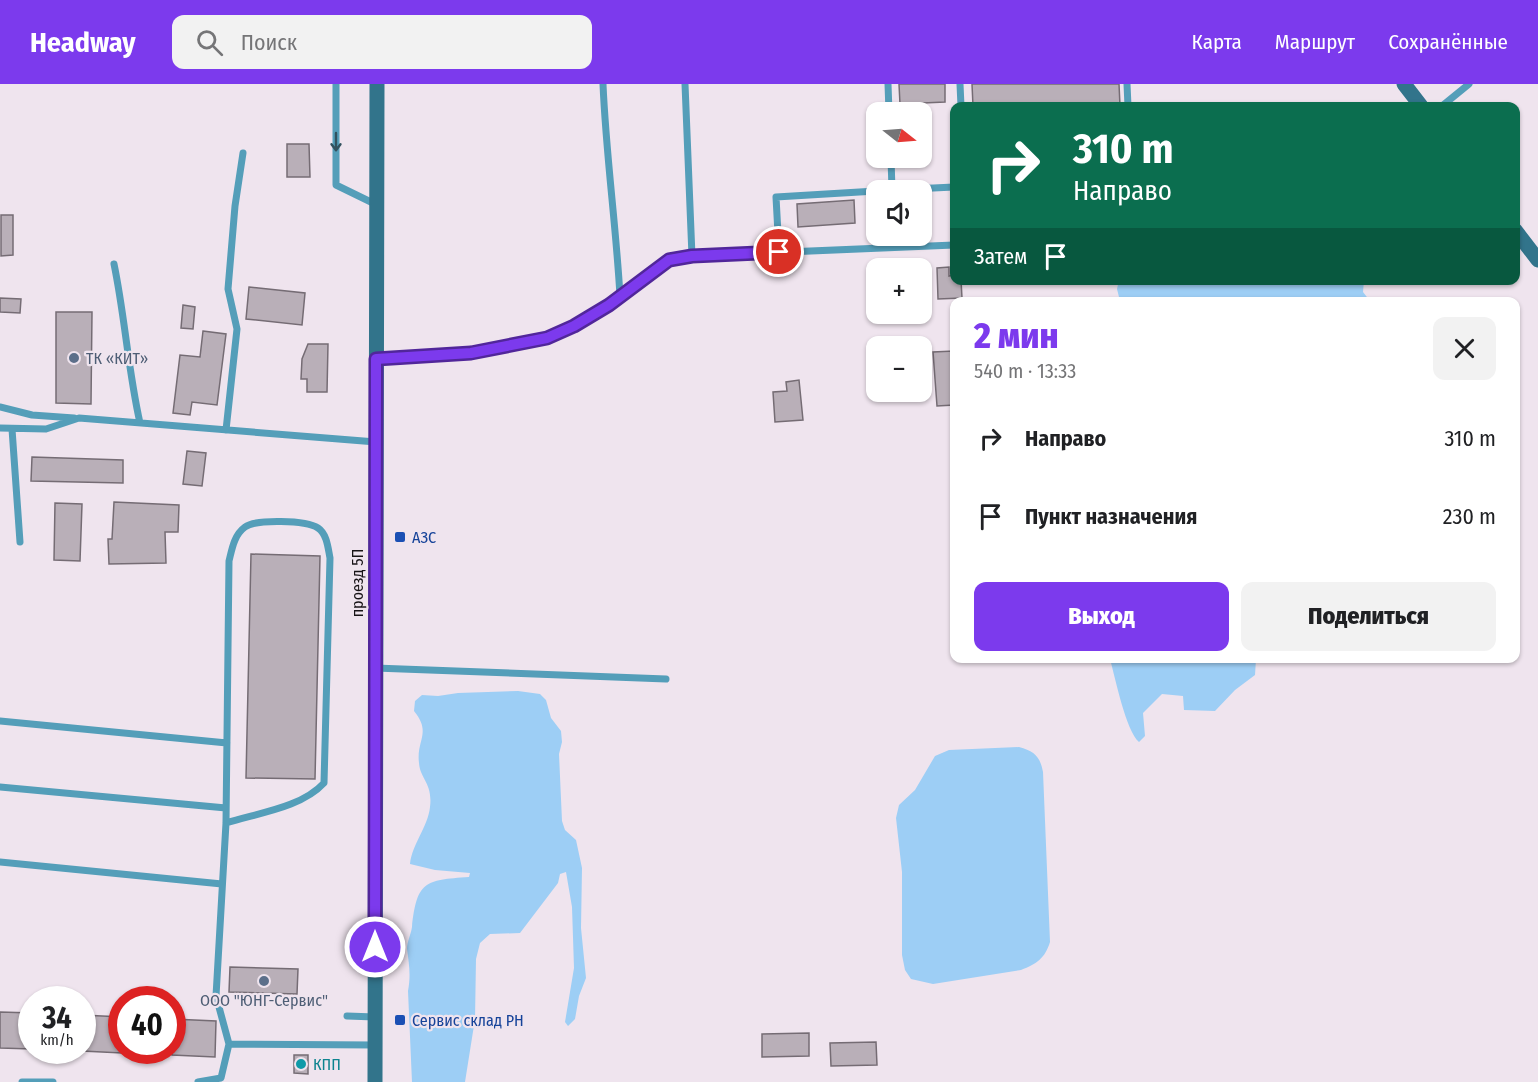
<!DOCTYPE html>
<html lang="ru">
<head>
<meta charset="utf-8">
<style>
  body { margin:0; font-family:"Fira Sans Condensed",sans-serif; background:#f2f2f2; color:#202124; height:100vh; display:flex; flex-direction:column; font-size:22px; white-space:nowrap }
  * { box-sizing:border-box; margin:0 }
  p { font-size:20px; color:#757577 }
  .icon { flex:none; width:33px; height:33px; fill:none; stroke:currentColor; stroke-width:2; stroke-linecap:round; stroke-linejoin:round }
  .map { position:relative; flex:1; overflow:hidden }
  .panel { position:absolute; left:950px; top:213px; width:570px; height:366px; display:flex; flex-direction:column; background:#fff; border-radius:12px; box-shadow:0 2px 4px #0004 }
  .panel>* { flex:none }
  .guide { position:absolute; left:950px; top:18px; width:570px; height:183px; border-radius:12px; box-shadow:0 2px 4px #0004; background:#0b6e4f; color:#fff; overflow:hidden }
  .needle { width:39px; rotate:107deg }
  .buttons { position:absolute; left:866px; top:18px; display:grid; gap:12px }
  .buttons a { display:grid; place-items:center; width:66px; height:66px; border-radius:12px; background:#fff; box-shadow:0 2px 4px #0004; font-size:30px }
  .speed { position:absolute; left:18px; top:902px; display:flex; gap:12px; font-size:30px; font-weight:700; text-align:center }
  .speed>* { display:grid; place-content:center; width:78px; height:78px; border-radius:50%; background:#fff; box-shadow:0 2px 4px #0004; line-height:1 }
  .speed small { font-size:15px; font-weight:400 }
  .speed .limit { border:9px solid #d22; background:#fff; color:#111 }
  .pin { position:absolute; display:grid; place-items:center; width:51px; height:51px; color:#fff; margin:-26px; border:3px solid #fff; border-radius:50%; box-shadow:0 2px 6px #0007 }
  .me { position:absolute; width:66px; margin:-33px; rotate:0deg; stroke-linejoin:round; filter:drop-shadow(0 0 4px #0008) }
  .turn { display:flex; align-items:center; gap:21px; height:126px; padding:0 24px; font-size:27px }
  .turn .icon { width:78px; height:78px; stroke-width:2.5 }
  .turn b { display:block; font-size:42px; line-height:51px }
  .then { display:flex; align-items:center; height:57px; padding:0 24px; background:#0003; gap:12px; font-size:22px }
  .round { display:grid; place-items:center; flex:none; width:63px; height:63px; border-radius:12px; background:#f2f2f2 }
  .summary { display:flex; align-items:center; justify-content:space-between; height:102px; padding:0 24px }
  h1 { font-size:36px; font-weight:800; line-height:45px; color:#7c3aed }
  .primary-button { display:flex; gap:12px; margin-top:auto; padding:12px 24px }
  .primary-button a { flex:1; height:69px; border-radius:12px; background:#7c3aed; color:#fff; font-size:24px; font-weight:800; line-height:69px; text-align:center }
  .primary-button a+a { background:#f2f2f2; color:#202124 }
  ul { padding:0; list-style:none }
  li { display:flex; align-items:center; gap:18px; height:78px; padding:0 24px }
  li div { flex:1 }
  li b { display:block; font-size:22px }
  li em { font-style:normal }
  header { display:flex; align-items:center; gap:36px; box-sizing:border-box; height:84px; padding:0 30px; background:#7c3aed; color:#fff }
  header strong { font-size:28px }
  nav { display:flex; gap:33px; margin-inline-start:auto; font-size:21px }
  .search { width:420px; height:54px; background:#f2f2f2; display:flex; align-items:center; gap:15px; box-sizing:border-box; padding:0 21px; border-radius:12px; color:#757577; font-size:22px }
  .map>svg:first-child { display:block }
</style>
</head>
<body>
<header>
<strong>Headway</strong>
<div class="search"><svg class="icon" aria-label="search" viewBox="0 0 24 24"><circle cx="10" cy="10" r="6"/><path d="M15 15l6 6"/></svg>Поиск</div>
<nav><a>Карта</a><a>Маршрут</a><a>Сохранённые</a></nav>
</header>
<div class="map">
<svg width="1538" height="998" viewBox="0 0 1538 998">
  <rect width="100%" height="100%" fill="#efe4ee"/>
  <path fill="#9dcef5" d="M1119 196 1364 197 1363 208 1370 217H1120L1117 205Z
    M1110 575V574L1256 575 1255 591 1235 606 1215 627 1184 626 1183 612 1162 610 1143 629 1145 652 1139 658C1126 647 1115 593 1110 575Z
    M518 607 540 610 546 616 551 634 561 647 562 658 559 670 562 737 565 746 576 756 582 784 581 844 586 894 579 912 575 935 568 942 565 938 574 884 572 823 566 788 560 790 558 799 520 849 490 850 480 859 476 875 475 935 465 998H412L408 907C411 891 409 880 407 865 407 858 411 850 412 843 417 798 424 796 469 793L470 789 435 786 410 780C412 760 428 743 430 723 433 699 420 695 419 679 416 656 432 649 414 627L415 617 422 611 438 612 458 609Z
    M1019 663C1034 667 1040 672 1043 688L1050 858C1045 874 1037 880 1021 886L933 900 911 895 905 886 902 871V788L896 734 899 721 915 706 935 672 949 666Z"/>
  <path fill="#b9afb8" stroke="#756c74" stroke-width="1.5" d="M899 0H945V18L900 20Z
    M972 0H1119L1120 22H973Z
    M287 60H309L310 93H287Z
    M854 116 855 139 798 143 797 120Z
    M1 131H13V171L1 172Z
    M949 183V192L954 191V196H961L962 214 938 215 937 184Z
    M249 203 305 209 302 241 246 235Z
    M0 214 21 215 20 229 0 228Z
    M183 221 195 223 193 245 181 244Z
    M56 228H92L91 320 56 319Z
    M203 247 226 250 217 321 192 318 190 331 173 329 180 271 200 273Z
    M308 260H328L327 308H307V295H301L302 275Z
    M954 267V321L937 322 933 268Z
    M799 296 803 336 775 338 773 308 787 307 786 298Z
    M187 367 206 369 202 402 183 400Z
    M32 373 123 376V399L31 397Z
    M114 418 179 421 178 448H165L166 479 109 480 108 455H112Z
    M55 419 82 420 80 477 54 476Z
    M251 470 320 472 315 695 246 694Z
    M230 883 298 885 297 910 229 908Z
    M0 928 32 929V965L0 964Z
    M82 931 122 933V969L82 967Z
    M172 935 216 937 215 973 172 971Z
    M809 949V972L762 973V950Z
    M876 958 877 981 831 982 830 959Z
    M294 971H308V990L294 989Z"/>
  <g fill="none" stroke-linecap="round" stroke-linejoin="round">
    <path stroke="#549eb9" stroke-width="7" d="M336 0V101L375 120
      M603 0C606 71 616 141 620 212
      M685 0 692 172
      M888 0 889 28
      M960 0 961 22
      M1127 0 1128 22
      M1442 22 1469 0
      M891 74 892 106 954 103
      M779 168 776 113 876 107
      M114 180C125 233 128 286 140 339
      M376 275 471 269 547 254 574 242 609 221 669 176 692 172 954 161
      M0 323 32 331 74 334
      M0 344 46 345 79 334 376 358
      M12 345 20 458
      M226 346 237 245 228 205 235 122 243 69
      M375 584 666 595
      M0 637 227 659
      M0 703 226 724
      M226 739C257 729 301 724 324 699L330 474C328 464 327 450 318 444 306 436 256 435 245 443 234 451 232 465 229 477L226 739 216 912 229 960 375 961
      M0 778 222 800
      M347 932 375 933
      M22 998H53
      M198 998 221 994 229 960"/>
    <path stroke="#32748b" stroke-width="15" d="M1404 0 1421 22
      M1515 146 1538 176
      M375 998 377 0"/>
  </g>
  <defs><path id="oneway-shaft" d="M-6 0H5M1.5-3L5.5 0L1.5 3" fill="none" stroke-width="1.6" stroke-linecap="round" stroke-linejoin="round" transform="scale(1.5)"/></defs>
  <use stroke="#32525f" href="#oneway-shaft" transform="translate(336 58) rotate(90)"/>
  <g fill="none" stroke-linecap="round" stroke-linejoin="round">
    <defs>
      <path id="route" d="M375 863 376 275 471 269 547 254 574 242 609 221 669 176 692 172 779 168"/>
    </defs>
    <use href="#route" stroke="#51269a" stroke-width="15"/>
    <use href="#route" stroke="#7c3aed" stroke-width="10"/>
  </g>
  <g fill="#5c6f8a" stroke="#efe4ee" stroke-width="2">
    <circle cx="74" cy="274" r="6"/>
    <circle cx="264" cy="897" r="6"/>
  </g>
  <g fill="#1a4fb4" stroke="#efe4ee" stroke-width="2">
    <rect x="394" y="447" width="12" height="12" rx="3"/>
    <rect x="394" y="930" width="12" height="12" rx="3"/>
  </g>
  <circle fill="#0f9aa8" stroke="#efe4ee" stroke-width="2" cx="301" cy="980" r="6"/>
  <g text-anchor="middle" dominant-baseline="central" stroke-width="4.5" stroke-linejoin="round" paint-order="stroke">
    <g font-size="16" fill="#4e5e75" stroke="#efe4ee" text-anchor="start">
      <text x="86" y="274">ТК «КИТ»</text>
      <text x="264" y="916" text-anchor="middle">ООО "ЮНГ-Сервис"</text>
    </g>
    <g font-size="16" fill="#164399" stroke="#efe4ee" text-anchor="start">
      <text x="412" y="453">АЗС</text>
      <text x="412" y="936">Сервис склад РН</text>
    </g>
    <g font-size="16" fill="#171316" stroke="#efe4ee">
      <text transform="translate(357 499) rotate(-90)">проезд 5П</text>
    </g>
    <g font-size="16" fill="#0d838f" stroke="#efe4ee" text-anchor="start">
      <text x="313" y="980">КПП</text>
    </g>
  </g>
</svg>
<div class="buttons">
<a><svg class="needle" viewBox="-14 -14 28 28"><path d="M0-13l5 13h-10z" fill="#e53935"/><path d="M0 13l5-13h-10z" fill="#757577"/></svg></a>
<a><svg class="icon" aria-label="sound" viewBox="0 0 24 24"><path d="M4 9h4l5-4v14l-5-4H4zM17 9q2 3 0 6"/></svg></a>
<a>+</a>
<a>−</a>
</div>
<div class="speed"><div>34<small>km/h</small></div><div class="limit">40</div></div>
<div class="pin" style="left:779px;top:168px;background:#d93025"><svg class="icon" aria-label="arrive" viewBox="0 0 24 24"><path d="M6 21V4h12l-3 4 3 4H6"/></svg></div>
<svg class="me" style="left:375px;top:863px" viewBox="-20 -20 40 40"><circle r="17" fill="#7c3aed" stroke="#fff" stroke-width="3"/><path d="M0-11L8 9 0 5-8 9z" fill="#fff"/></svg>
<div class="guide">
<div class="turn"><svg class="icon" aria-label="right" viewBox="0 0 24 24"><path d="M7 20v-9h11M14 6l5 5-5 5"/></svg><div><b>310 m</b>Направо</div></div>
<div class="then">Затем<svg class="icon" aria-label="arrive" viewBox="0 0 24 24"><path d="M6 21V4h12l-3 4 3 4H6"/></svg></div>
</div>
<section class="panel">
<div class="summary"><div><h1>2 мин</h1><p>540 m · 13:33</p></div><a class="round"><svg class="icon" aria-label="close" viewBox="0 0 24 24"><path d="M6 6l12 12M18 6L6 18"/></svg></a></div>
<ul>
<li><svg class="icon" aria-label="right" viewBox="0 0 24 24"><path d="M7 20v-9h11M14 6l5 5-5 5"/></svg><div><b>Направо</b></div><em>310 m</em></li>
<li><svg class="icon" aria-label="arrive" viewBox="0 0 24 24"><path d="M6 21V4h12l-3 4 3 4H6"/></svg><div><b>Пункт назначения</b></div><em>230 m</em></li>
</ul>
<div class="primary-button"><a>Выход</a><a>Поделиться</a></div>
</section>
</div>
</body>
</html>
